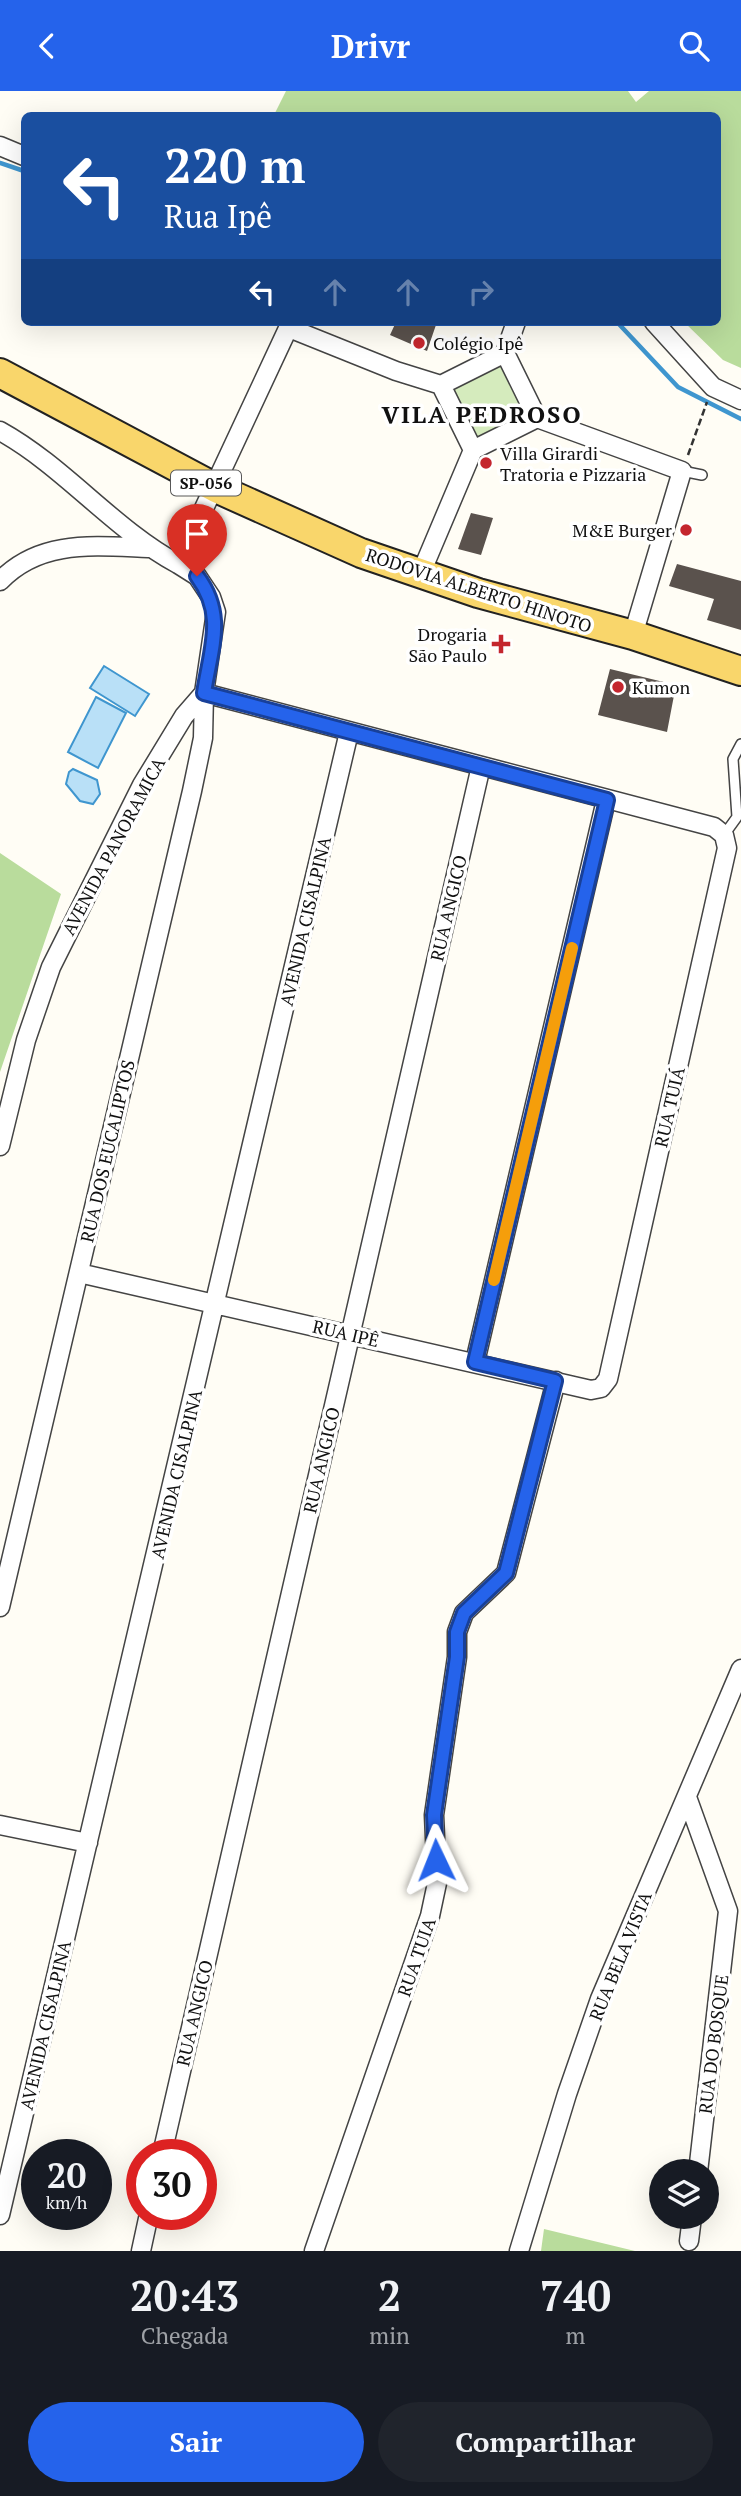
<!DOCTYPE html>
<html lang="pt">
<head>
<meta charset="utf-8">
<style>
  body { margin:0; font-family:"PT Serif",serif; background:#20242c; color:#f1f3f6; height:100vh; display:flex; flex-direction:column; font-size:26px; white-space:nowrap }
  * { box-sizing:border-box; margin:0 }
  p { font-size:23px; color:#9ea1a6 }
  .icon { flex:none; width:38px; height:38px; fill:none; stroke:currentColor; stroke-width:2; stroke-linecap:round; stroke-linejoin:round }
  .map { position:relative; height:2160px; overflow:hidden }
  .sheet { display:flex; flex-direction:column; background:#171b24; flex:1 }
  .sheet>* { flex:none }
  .top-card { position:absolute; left:21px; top:21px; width:700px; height:214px; border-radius:10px; box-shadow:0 7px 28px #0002; background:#1a4fa0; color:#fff; overflow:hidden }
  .buttons { position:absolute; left:649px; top:2068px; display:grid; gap:14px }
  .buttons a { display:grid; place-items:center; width:70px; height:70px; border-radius:50%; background:#171b24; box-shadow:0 7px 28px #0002; font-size:35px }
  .speed { position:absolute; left:21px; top:2048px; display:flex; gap:14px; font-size:35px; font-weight:700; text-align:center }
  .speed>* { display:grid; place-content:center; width:91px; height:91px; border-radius:50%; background:#171b24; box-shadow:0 7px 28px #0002; line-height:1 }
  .speed small { font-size:18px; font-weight:400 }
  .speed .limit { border:10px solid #d22; background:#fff; color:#111 }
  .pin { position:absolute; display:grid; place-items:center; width:60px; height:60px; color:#fff; margin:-72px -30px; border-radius:50% 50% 50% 0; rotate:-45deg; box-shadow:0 0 7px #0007 }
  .pin .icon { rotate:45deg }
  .me { position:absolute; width:77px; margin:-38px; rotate:358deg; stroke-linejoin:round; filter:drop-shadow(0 0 5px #0008) }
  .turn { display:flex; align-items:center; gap:24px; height:147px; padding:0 28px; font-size:32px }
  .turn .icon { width:91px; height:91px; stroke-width:2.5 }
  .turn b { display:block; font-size:49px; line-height:60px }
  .lanes { display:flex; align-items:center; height:66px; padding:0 28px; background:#0003; justify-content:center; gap:35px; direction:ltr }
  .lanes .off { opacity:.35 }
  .eta { display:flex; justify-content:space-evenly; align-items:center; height:119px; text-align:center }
  .eta b { font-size:42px; font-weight:700; line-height:49px }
  .cta { display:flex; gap:14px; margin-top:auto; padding:14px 28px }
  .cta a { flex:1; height:80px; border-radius:42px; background:#2563eb; color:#fff; font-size:28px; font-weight:700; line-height:80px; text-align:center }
  .cta a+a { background:#20242c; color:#f1f3f6 }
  header { display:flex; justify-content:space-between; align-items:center; height:91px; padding:0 28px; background:#2563eb; color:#fff; font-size:32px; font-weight:700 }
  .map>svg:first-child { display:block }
</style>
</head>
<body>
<header><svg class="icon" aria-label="back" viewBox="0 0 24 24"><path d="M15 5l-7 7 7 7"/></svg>Drivr<svg class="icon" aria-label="search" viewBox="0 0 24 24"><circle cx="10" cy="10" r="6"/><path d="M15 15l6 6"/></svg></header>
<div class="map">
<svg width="741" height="2160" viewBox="0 0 741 2160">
  <rect width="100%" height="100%" fill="#fffdf5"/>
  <path fill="#d5ebbd" d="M504 269 531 324 476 352 448 296Z"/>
  <path fill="#b9dc9c" d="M286 0H628L636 11 649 0H741V277L723 269 684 231H718V24H274Z
    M0 762 61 803 0 981Z
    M544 2138 635 2160H541Z"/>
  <path fill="#b9e0f7" stroke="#3f96cf" stroke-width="2" d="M104 575 149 603 135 625 90 597Z
    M96 606 126 622 98 677 68 661Z
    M73 678 97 689 100 703 93 713 80 710 66 693 69 681Z"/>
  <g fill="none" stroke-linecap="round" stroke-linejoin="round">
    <path stroke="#3f96cf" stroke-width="4.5" d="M0 72 24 80
      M617 231 678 296 741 328"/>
  </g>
  <path fill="#5a524d" d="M396 231H437L427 260 390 244Z
    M471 422 493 427 481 464 458 458Z
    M677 473 741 490V539L707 529 714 508 669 495Z
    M610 578 676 594 667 641 598 624Z"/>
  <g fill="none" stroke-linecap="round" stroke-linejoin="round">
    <defs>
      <path id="lane" d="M682 380 702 384
        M724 744 737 726 733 668 741 653"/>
      <path id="street" d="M0 55 24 65
        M654 231 713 296 741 309
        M289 237 396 280 441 294
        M505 262 537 327
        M505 262 516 231
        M441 294 473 359
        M441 294 505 262
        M537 327 682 380 633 544
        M0 340C65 376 113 438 178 473L291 231
        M473 359 537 327
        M421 482 473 359
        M0 490C40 448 95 455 148 457
        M0 1055 26 949 51 876 142 694 184 625 204 602 216 521 211 506 197 485 178 473
        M475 1271 606 709
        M0 1516 192 700 203 647 204 602 714 736 724 744 727 757 608 1288 601 1297 591 1299 79 1182
        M687 1706 728 1820 698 2081
        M0 1734 88 1752
        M162 2063 481 675
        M0 2124 349 641
        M689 2150 692 2126
        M141 2160 149 2123
        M314 2160 430 1825 437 1792 434 1724 457 1566V1541L464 1522 506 1482 556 1290
        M519 2160 567 2003 600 1908 741 1578"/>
      <path id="primary" d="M0 282 216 397 361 462 478 502 633 544 741 580"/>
    </defs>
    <use href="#lane" stroke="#444" stroke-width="12"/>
    <use href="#street" stroke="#444" stroke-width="21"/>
    <use href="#primary" stroke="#222" stroke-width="32"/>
    <path stroke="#333" stroke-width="2.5" stroke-dasharray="7 3.5" stroke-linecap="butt" d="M688 364 707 311"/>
    <use href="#lane" stroke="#fff" stroke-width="9"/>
    <use href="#street" stroke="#fff" stroke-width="18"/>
    <use href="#primary" stroke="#f9d66b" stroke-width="28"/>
  </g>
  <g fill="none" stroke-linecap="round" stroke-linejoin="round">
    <defs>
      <path id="route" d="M197 485C226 524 211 556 204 602L607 709 475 1271 555 1290 506 1482 464 1522 457 1541V1566L434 1724 436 1769"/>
    </defs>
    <use href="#route" stroke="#184099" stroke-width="18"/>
    <use href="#route" stroke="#2563eb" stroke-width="12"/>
    <path stroke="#f59e0b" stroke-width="12" d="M494 1189 572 857"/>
  </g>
  <g fill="#c4262e" stroke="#fff" stroke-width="2.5">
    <circle cx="419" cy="252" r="7"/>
    <circle cx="486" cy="372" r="7"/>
    <circle cx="686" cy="439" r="7"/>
    <path d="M497.5 542.5h7v7h7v7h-7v7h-7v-7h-7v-7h7z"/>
    <circle cx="618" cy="596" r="7"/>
  </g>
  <g text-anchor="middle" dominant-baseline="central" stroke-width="7" stroke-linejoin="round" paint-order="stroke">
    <rect fill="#fff" stroke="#585858" stroke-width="2" x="171" y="379.5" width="70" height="25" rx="5"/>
    <g font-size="16" font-weight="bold" fill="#111">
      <text x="206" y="392">SP-056</text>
    </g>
    <g font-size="18" fill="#111" stroke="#fff" text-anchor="start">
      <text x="433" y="252">Colégio Ipê</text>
      <text x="500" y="362">Villa Girardi<tspan x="500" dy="21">Tratoria e Pizzaria</tspan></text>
      <text x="672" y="439" text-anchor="end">M&amp;E Burger</text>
      <text x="487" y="543" text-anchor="end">Drogaria<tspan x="487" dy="21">São Paulo</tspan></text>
      <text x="632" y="596">Kumon</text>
    </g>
    <g font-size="18" fill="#111" stroke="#fff">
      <text transform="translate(479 499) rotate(18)">RODOVIA ALBERTO HINOTO</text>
      <text transform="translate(113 755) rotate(-62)">AVENIDA PANORAMICA</text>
      <text transform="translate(448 817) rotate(-77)">RUA ANGICO</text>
      <text transform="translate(305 830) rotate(-77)">AVENIDA CISALPINA</text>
      <text transform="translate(669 1016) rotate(-77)">RUA TUIÁ</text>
      <text transform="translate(107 1060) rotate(-77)">RUA DOS EUCALIPTOS</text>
      <text transform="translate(346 1242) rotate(13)">RUA IPÊ</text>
      <text transform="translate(321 1369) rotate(-77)">RUA ANGICO</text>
      <text transform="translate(176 1383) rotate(-77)">AVENIDA CISALPINA</text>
      <text transform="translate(620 1865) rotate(-68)">RUA BELA VISTA</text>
      <text transform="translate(416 1866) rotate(-71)">RUA TUIA</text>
      <text transform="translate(194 1922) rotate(-77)">RUA ANGICO</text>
      <text transform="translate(45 1934) rotate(-77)">AVENIDA CISALPINA</text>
      <text transform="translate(713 1953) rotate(-83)">RUA DO BOSQUE</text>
    </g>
    <g font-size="24" font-weight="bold" letter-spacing="2" fill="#111" stroke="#fff">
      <text x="482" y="323">VILA PEDROSO</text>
    </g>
  </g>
</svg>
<div class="buttons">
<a><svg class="icon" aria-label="layers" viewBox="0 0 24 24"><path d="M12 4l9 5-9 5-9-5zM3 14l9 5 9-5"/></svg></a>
</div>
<div class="speed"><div>20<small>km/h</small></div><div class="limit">30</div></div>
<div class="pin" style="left:197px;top:485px;background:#d93025"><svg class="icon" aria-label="arrive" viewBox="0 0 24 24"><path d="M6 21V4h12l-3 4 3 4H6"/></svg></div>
<svg class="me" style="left:436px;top:1769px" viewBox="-20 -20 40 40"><path d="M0-17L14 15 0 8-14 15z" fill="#2563eb" stroke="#fff" stroke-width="4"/></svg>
<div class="top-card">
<div class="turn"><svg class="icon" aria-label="left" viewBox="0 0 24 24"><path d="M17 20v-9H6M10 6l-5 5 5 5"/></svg><div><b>220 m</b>Rua Ipê</div></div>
<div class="lanes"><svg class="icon" aria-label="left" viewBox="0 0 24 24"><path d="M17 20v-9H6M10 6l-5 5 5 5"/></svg><svg class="icon off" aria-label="ahead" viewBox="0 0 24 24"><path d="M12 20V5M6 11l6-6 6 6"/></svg><svg class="icon off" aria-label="ahead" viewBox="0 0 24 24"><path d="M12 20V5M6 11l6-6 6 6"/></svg><svg class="icon off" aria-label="right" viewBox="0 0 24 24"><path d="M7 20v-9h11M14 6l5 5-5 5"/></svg></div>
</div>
</div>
<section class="sheet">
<div class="eta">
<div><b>20:43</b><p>Chegada</p></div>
<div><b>2</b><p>min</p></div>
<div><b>740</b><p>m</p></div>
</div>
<div class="cta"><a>Sair</a><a>Compartilhar</a></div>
</section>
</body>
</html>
